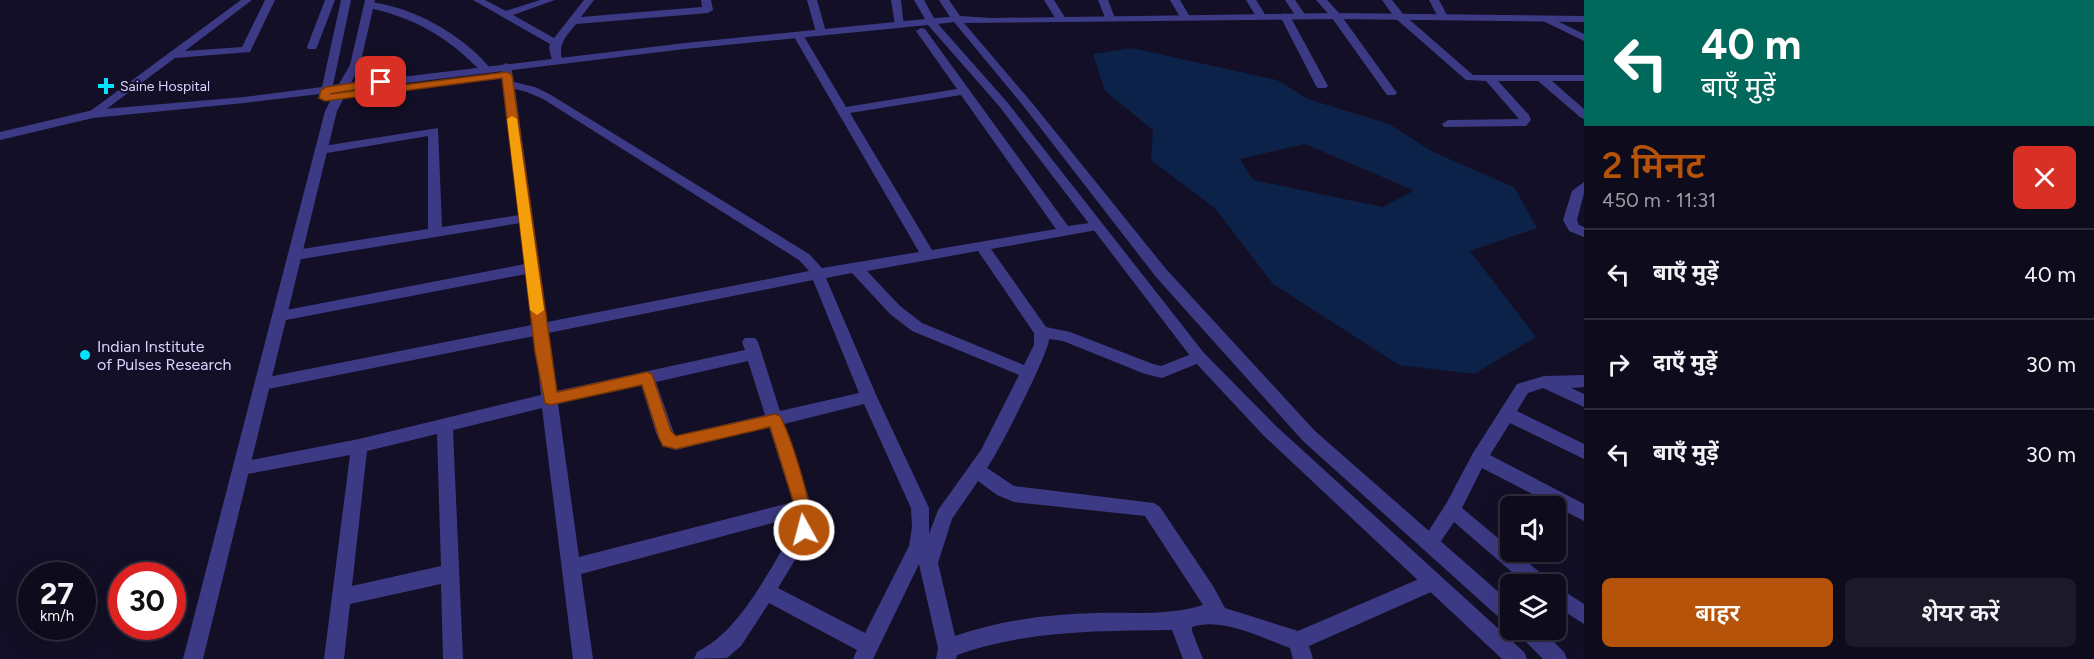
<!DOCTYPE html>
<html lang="hi">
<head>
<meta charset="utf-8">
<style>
  body { margin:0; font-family:Figtree,"Noto Sans Devanagari",sans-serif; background:#1c1929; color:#f1f3f6; height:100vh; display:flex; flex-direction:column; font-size:22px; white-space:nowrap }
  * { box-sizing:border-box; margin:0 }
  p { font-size:20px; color:#9b9ba3 }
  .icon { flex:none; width:33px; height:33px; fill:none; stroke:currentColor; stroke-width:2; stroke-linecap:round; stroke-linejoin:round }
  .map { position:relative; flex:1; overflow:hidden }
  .panel { display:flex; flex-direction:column; background:#0e0b1c; width:510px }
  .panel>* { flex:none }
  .top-card { background:#00695c; color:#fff; overflow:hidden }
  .buttons { position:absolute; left:1500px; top:496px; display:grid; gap:12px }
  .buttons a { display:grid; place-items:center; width:66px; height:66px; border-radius:9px; background:#0e0b1c; box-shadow:0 6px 24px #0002,0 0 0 2px #2e2b3b; font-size:30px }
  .speed { position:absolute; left:18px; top:562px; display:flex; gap:12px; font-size:30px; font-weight:700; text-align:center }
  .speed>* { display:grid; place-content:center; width:78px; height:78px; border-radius:50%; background:#0e0b1c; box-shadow:0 6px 24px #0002,0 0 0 2px #2e2b3b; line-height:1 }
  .speed small { font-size:15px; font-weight:400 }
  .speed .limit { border:9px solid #d22; background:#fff; color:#111 }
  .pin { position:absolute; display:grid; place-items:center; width:51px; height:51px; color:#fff; margin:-26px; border-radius:12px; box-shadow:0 3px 9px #0006 }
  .me { position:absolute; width:66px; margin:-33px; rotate:353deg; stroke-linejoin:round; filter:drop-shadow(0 0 4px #0008) }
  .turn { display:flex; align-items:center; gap:21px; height:126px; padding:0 18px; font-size:27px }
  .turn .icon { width:78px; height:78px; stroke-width:2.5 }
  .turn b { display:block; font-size:42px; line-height:51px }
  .round { display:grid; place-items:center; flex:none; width:63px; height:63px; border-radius:9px; background:#1c1929 }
  .headline { display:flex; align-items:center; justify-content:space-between; height:102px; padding:0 18px }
  h1 { font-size:36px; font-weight:600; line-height:45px; color:#b45309 }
  .cta { display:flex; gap:12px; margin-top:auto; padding:12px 18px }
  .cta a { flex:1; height:69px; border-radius:9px; background:#b45309; color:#fff; font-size:24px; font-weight:600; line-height:69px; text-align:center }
  .cta a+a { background:#1c1929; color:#f1f3f6 }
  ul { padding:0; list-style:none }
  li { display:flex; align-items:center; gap:18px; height:90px; padding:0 18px; border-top:2px solid #2e2b3b }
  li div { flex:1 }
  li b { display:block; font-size:22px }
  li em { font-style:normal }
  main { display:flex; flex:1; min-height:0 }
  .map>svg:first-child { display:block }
</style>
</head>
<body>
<main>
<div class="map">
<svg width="1584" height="659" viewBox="0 0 1584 659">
  <rect width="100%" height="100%" fill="#130f26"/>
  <path fill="#0c2248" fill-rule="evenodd" d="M1132 48 1277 80 1308 99 1389 124 1433 152 1514 187 1537 228 1470 251 1536 337 1474 374 1399 365 1273 284 1215 208 1151 160 1153 130 1105 91 1093 54ZM1305 144 1413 190V191L1383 207 1253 180 1240 159Z"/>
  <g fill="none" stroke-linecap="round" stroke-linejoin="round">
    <path fill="#3d3a85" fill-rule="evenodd" d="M241 0H252L185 51 242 47 265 0H275L250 52 175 58 97 116H89V112Z
      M325 0H335L317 47 316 49H308L307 47Z
      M473 0H485L506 11 540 0H555L513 15 554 38 584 0H594L581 17 702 7 701 0H711L713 10 708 13 576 24C566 37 558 43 562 60L557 63 552 60 549 48 550 44Z
      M807 0H817L826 32 825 34 816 32Z
      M891 0H901L904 27 895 25Z
      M1044 0H1054L1066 19 1065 21H1057Z
      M1098 0H1108L1115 18 1114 20H1106Z
      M1170 0H1180L1190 17 1189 19H1181Z
      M1246 0H1256L1266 16 1265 18H1257Z
      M1285 0H1295L1306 16 1305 18H1297Z
      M1316 0H1327L1340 14 1397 93 1395 95H1387L1332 18Z
      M1382 0H1392L1403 14 1473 75H1584V81H1552L1584 109V119L1580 117 1538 81H1498L1529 115 1531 120 1526 126 1444 127 1442 124 1448 120 1519 119 1486 81 1466 80 1395 18Z
      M1429 0H1439L1448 17 1447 19H1439Z
      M370 2C414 7 463 35 491 69L489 71H481C446 36 415 18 366 7L365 5Z
      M1285 13 1290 16 1328 86 1326 88H1318L1316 86 1280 16Z
      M1547 16 1584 34V41L1543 21V17Z
      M921 28 925 29 1068 226 1097 222 1104 226 1097 230 991 249 1046 327 1070 332 1153 364 1161 366 1199 351 1204 353 1207 357 1204 361 1162 378 1145 374 1063 341 1049 339C1050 351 998 453 987 468L1014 486 1154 503 1160 507 1213 586 1225 608 1298 631 1433 573 1440 576 1442 582 1440 588 1309 646 1313 659H1293L1290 648C1261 638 1223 617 1192 627V631L1203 659H1183L1172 630C1100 631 1026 630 957 655L956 659H936L938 648 919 564 873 659H853L857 650 769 603 741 646 727 658 694 659 697 652C742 630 768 570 795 529V517L581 574 593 659H573L542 408 453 430 463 659H443L441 584 350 604 344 659H324L350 455 242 475 236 473 233 468 236 463 359 439 541 395 534 336 263 390 257 388 255 384 257 380 263 378 532 325 526 274 281 321 276 320 274 316 276 312 281 311 525 264 520 223 296 260 291 258 289 255 296 250 428 229V136L321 154 317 153V147L438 128 442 227 519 215 501 66 506 63 511 66 514 82 535 87 551 95 809 254 822 268 919 252 793 35 802 33 846 107 957 89 916 31ZM515 89 527 92 543 99 799 260 809 271 547 322ZM961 95 1056 229 932 250 850 113ZM978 251 1034 333V345L1024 365 922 323 900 306 867 271ZM852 273 890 314 912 331 1019 375 981 450 938 510 929 534V508L877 397 826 278ZM813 280 859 393 780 411 758 342 755 338H745L742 342 745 350 556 391 548 333ZM748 361 765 415 675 436 656 382ZM641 385 656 433 663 446 676 450 769 427 793 502 579 557 558 404ZM864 404 911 508 912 527 909 546 865 633 778 588 813 530 812 507 784 424ZM437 434 441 566 352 586 367 451ZM978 481 997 495 1014 502 1145 516 1203 605C1169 616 1132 612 1097 613 1049 614 1001 620 955 636L938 563 952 519Z
      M1584 182V193L1577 220 1579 225 1584 227V237L1569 231 1563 220 1572 191Z
      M1584 375V387L1571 388 1584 394V407L1543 388 1528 393 1517 411 1584 444V459L1510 423 1490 455 1584 504V521L1482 468 1462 508 1510 548V552H1515L1548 579 1550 585H1527L1454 522 1437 547 1431 549 1425 547 1422 541 1446 504 1473 453 1517 384 1544 376Z
      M1556 586 1584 604V624L1556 606Z"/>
    <path fill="#3d3a85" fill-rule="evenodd" d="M341 0H351L333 85 339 84 350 65 365 0H375L360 65 351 83 685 43 925 19 914 0H924L934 18 950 17 939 0H949L960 16 991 18 1336 13 1584 16V22L1336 19 964 23 1033 104 1166 269 1315 431 1510 602V623L1503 621 1303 441 1156 277 1025 108 954 22 938 24 1007 102 1204 353 1276 426 1524 652 1527 659H1502L1264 436 1194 361 999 106 928 25 685 49 348 90 337 111 203 659H183L325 111 335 92H332L329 100 325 101 319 98 320 94 244 103 93 118 0 140V132L93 110 244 97 322 87Z
      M1518 630H1542L1564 652 1567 659H1543L1521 637Z"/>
  </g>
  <path fill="#b45309" stroke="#753606" stroke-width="1.5" d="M507 72 512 75 557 392 647 372 652 374 671 431 676 436 775 414 780 416C790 435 818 517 810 535L804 537 798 535 795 507 770 427 676 449 663 446 659 438 642 385 550 405 545 403 535 352 502 78 325 101 319 98 321 90 326 87 381 79 386 82 381 85 330 94Z"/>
  <path fill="#f59e0b" d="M512 116 517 119 544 310 537 315 530 310 507 119Z"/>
  <g fill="#00e5ff" stroke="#130f26" stroke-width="2">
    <path d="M103 77h6v6h6v6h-6v6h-6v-6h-6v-6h6z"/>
    <circle cx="85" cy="355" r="6"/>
  </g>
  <g text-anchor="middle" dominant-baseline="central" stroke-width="4.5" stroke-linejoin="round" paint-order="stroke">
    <g font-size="14" fill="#d9d4ff" stroke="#130f26" text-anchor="start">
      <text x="120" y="86">Saine Hospital</text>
    </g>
    <g font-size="16" fill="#d9d4ff" stroke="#130f26" text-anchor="start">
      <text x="97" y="346">Indian Institute<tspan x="97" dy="18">of Pulses Research</tspan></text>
    </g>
  </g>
</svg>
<div class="buttons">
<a><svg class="icon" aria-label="sound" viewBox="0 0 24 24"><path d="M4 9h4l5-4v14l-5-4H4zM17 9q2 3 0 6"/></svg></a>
<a><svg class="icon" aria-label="layers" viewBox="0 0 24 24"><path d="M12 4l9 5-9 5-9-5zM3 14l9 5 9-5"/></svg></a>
</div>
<div class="speed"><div>27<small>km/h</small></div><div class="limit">30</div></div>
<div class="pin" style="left:381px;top:82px;background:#d93025"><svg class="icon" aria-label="arrive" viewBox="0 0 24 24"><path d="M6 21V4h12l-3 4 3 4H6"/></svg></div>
<svg class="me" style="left:804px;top:530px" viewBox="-20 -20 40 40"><circle r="17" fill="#b45309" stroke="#fff" stroke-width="3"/><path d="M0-11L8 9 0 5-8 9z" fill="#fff"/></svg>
</div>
<section class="panel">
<div class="top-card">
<div class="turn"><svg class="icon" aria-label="left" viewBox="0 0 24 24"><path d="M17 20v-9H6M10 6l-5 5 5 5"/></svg><div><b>40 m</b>बाएँ मुड़ें</div></div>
</div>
<div class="headline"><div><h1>2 मिनट</h1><p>450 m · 11:31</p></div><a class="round" style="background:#d93025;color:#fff"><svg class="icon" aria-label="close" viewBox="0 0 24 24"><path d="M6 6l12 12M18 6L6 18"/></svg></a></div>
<ul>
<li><svg class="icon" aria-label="left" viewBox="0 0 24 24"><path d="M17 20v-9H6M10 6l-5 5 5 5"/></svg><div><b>बाएँ मुड़ें</b></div><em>40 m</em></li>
<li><svg class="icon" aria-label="right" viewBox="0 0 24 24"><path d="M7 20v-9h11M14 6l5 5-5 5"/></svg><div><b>दाएँ मुड़ें</b></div><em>30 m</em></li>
<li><svg class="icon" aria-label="left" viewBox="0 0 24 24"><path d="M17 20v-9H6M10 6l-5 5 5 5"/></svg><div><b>बाएँ मुड़ें</b></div><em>30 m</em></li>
</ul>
<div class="cta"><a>बाहर</a><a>शेयर करें</a></div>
</section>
</main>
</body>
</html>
